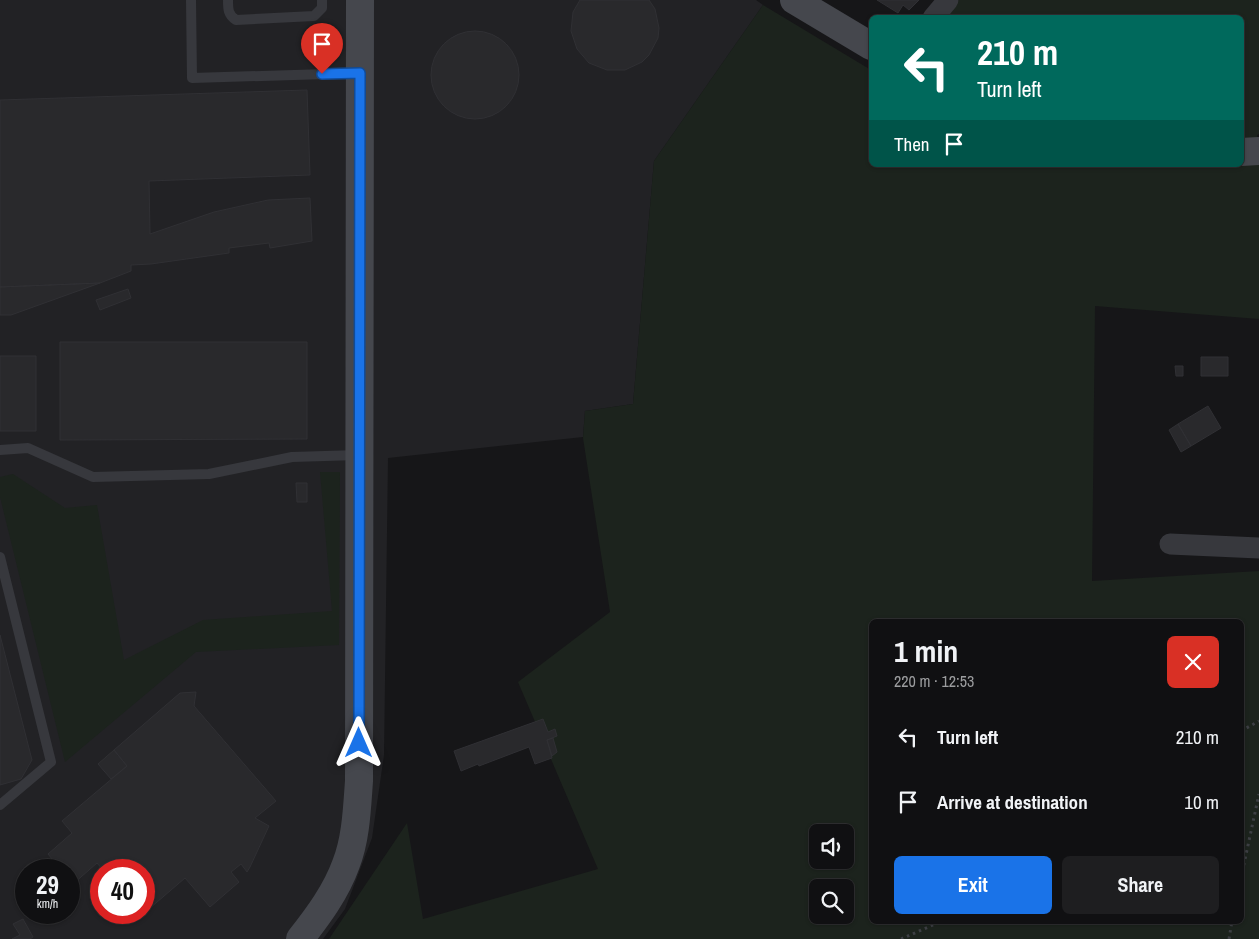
<!DOCTYPE html>
<html lang="en">
<head>
<meta charset="utf-8">
<style>
  body { margin:0; font-family:"Archivo Narrow",sans-serif; background:#1e1e20; color:#f1f3f6; height:100vh; display:flex; flex-direction:column; font-size:19px; white-space:nowrap }
  * { box-sizing:border-box; margin:0 }
  p { font-size:16px; color:#9c9d9f }
  .icon { flex:none; width:28px; height:28px; fill:none; stroke:currentColor; stroke-width:2; stroke-linecap:round; stroke-linejoin:round }
  .map { position:relative; flex:1; overflow:hidden }
  .side { position:absolute; left:869px; top:619px; width:375px; height:305px; display:flex; flex-direction:column; background:#101012; border-radius:8px; box-shadow:0 1px 4px #0004,0 0 0 1px #303032 }
  .side>* { flex:none }
  .top-card { position:absolute; left:869px; top:15px; width:375px; height:152px; border-radius:8px; box-shadow:0 1px 4px #0004,0 0 0 1px #303032; background:#00695c; color:#fff; overflow:hidden }
  .tools { position:absolute; left:809px; top:824px; display:grid; gap:10px }
  .tools a { display:grid; place-items:center; width:45px; height:45px; border-radius:8px; background:#101012; box-shadow:0 1px 4px #0004,0 0 0 1px #303032; font-size:25px }
  .speed { position:absolute; left:15px; top:859px; display:flex; gap:10px; font-size:25px; font-weight:700; text-align:center }
  .speed>* { display:grid; place-content:center; width:65px; height:65px; border-radius:50%; background:#101012; box-shadow:0 1px 4px #0004,0 0 0 1px #303032; line-height:1 }
  .speed small { font-size:12px; font-weight:400 }
  .speed .limit { border:8px solid #d22; background:#fff; color:#111 }
  .pin { position:absolute; display:grid; place-items:center; width:42px; height:42px; color:#fff; margin:-51px -21px; border-radius:50% 50% 50% 0; rotate:-45deg; box-shadow:0 0 5px #0007 }
  .pin .icon { rotate:45deg }
  .me { position:absolute; width:55px; margin:-28px; rotate:0deg; stroke-linejoin:round; filter:drop-shadow(0 0 4px #0008) }
  .turn { display:flex; align-items:center; gap:18px; height:105px; padding:0 25px; font-size:22px }
  .turn .icon { width:65px; height:65px; stroke-width:2.5 }
  .turn b { display:block; font-size:35px; line-height:42px }
  .then { display:flex; align-items:center; height:48px; padding:0 25px; background:#0003; gap:10px; font-size:19px }
  .round { display:grid; place-items:center; flex:none; width:52px; height:52px; border-radius:8px; background:#1e1e20 }
  .overview { display:flex; align-items:center; justify-content:space-between; height:85px; padding:0 25px }
  h1 { font-size:30px; font-weight:700; line-height:38px }
  .primary-button { display:flex; gap:10px; margin-top:auto; padding:10px 25px }
  .primary-button a { flex:1; height:58px; border-radius:8px; background:#1a73e8; color:#fff; font-size:20px; font-weight:700; line-height:58px; text-align:center }
  .primary-button a+a { background:#1e1e20; color:#f1f3f6 }
  ul { padding:0; list-style:none }
  li { display:flex; align-items:center; gap:15px; height:65px; padding:0 25px }
  li div { flex:1 }
  li b { display:block; font-size:19px }
  li em { font-style:normal }
  .map>svg:first-child { display:block }
</style>
</head>
<body>
<div class="map">
<svg width="1259" height="939" viewBox="0 0 1259 939">
  <rect width="100%" height="100%" fill="#161618"/>
  <path fill="#222225" fill-rule="evenodd" d="M0 0H756L763 5 654 161 633 404 585 411 583 437 388 458 384 755 372 838 345 909 323 939H0ZM26 870H69V912H26ZM101 870H144V912H101Z"/>
  <path fill="#1c231d" fill-rule="evenodd" d="M959 0H1259V134L1257 135 1259 148V319L1095 306 1092 581 1259 571V939H329L407 823 423 919 598 869 518 682 610 612 583 438 585 411 633 404 654 161 763 5 871 70V165H1241V18L944 17ZM871 621H1241V921H871ZM818 832H845V860H818ZM818 888H845V915H818Z
    M320 472H340L339 645 196 652 65 762 0 497V477L13 474 65 508 97 505 124 660 203 620 332 611Z"/>
  <path fill="#29292c" stroke="#303034" d="M580 0H649L655 9 659 28 658 38 649 55 642 62 625 70H607L589 63 577 49 571 31 573 12Z
    M877 0H919L909 10 903 5 898 13Z
    M431 75a44 44 0 1 1 88 0a44 44 0 1 1-88 0Z
    M307 90 310 175 149 181 150 234 214 212 268 200 310 198 312 241 270 248 269 243 229 248V253L151 264 131 265V271L100 283 0 287V100Z
    M100 283 11 315H0V287Z
    M128 289 131 298 100 310 96 300Z
    M60 342H307V439L60 440Z
    M0 356H36V431H0Z
    M1201 357H1228V376H1201Z
    M1175 366H1183V376H1176Z
    M1208 406 1221 428 1191 446 1178 424Z
    M1178 424 1191 446 1181 452 1169 430Z
    M296 483H307V502H297Z
    M0 635 32 760 21 779 0 785Z
    M196 692 194 706 276 801 255 818 269 826 250 867 247 872 241 864 231 872 239 882 210 907 185 878 142 915 140 912H144V870H103L97 863 73 884 69 879V870H61L48 854 72 833 62 821 127 766 114 750 180 693Z
    M543 719 548 732 555 729 557 736 547 740 552 758 535 764 529 747 479 766 478 764 461 771 454 751Z
    M553 738 557 752 552 756 547 740Z
    M114 750 127 766 111 779 98 764Z
    M23 919 33 937 30 939H12L20 935 13 924Z"/>
  <g fill="none" stroke-linecap="round" stroke-linejoin="round">
    <path stroke="#3d3f44" stroke-width="3" stroke-dasharray="2.5 4" stroke-linecap="butt" d="M1241 731 1259 721
      M1241 878 1259 794
      M901 939 942 921
      M1229 939 1232 921"/>
    <path stroke="#37383d" stroke-width="10" d="M191 0 192 78 359 73
      M228 0C228 9 228 15 236 20L314 16 322 8V0
      M0 450 28 448 93 477 209 474 292 457 358 455
      M0 557 51 762 0 805"/>
    <path stroke="#37383d" stroke-width="21" d="M933 18 948 0
      M1170 544 1259 548"/>
    <path stroke="#45474d" stroke-width="28" d="M794 0 871 46
      M1241 152 1259 151
      M300 939C318 916 336 892 346 864 356 839 357 808 359 781L360 0"/>
  </g>
  <g fill="none" stroke-linecap="round" stroke-linejoin="round">
    <defs>
      <path id="route" d="M322 74 360 73 359 743"/>
    </defs>
    <use href="#route" stroke="#114b97" stroke-width="12"/>
    <use href="#route" stroke="#1a73e8" stroke-width="9"/>
  </g>
</svg>
<div class="tools">
<a><svg class="icon" aria-label="sound" viewBox="0 0 24 24"><path d="M4 9h4l5-4v14l-5-4H4zM17 9q2 3 0 6"/></svg></a>
<a><svg class="icon" aria-label="search" viewBox="0 0 24 24"><circle cx="10" cy="10" r="6"/><path d="M15 15l6 6"/></svg></a>
</div>
<div class="speed"><div>29<small>km/h</small></div><div class="limit">40</div></div>
<div class="pin" style="left:322px;top:74px;background:#d93025"><svg class="icon" aria-label="arrive" viewBox="0 0 24 24"><path d="M6 21V4h12l-3 4 3 4H6"/></svg></div>
<svg class="me" style="left:359px;top:743px" viewBox="-20 -20 40 40"><path d="M0-17L14 15 0 8-14 15z" fill="#1a73e8" stroke="#fff" stroke-width="4"/></svg>
<div class="top-card">
<div class="turn"><svg class="icon" aria-label="left" viewBox="0 0 24 24"><path d="M17 20v-9H6M10 6l-5 5 5 5"/></svg><div><b>210 m</b>Turn left</div></div>
<div class="then">Then<svg class="icon" aria-label="arrive" viewBox="0 0 24 24"><path d="M6 21V4h12l-3 4 3 4H6"/></svg></div>
</div>
<section class="side">
<div class="overview"><div><h1>1 min</h1><p>220 m · 12:53</p></div><a class="round" style="background:#d93025;color:#fff"><svg class="icon" aria-label="close" viewBox="0 0 24 24"><path d="M6 6l12 12M18 6L6 18"/></svg></a></div>
<ul>
<li><svg class="icon" aria-label="left" viewBox="0 0 24 24"><path d="M17 20v-9H6M10 6l-5 5 5 5"/></svg><div><b>Turn left</b></div><em>210 m</em></li>
<li><svg class="icon" aria-label="arrive" viewBox="0 0 24 24"><path d="M6 21V4h12l-3 4 3 4H6"/></svg><div><b>Arrive at destination</b></div><em>10 m</em></li>
</ul>
<div class="primary-button"><a>Exit</a><a>Share</a></div>
</section>
</div>
</body>
</html>
